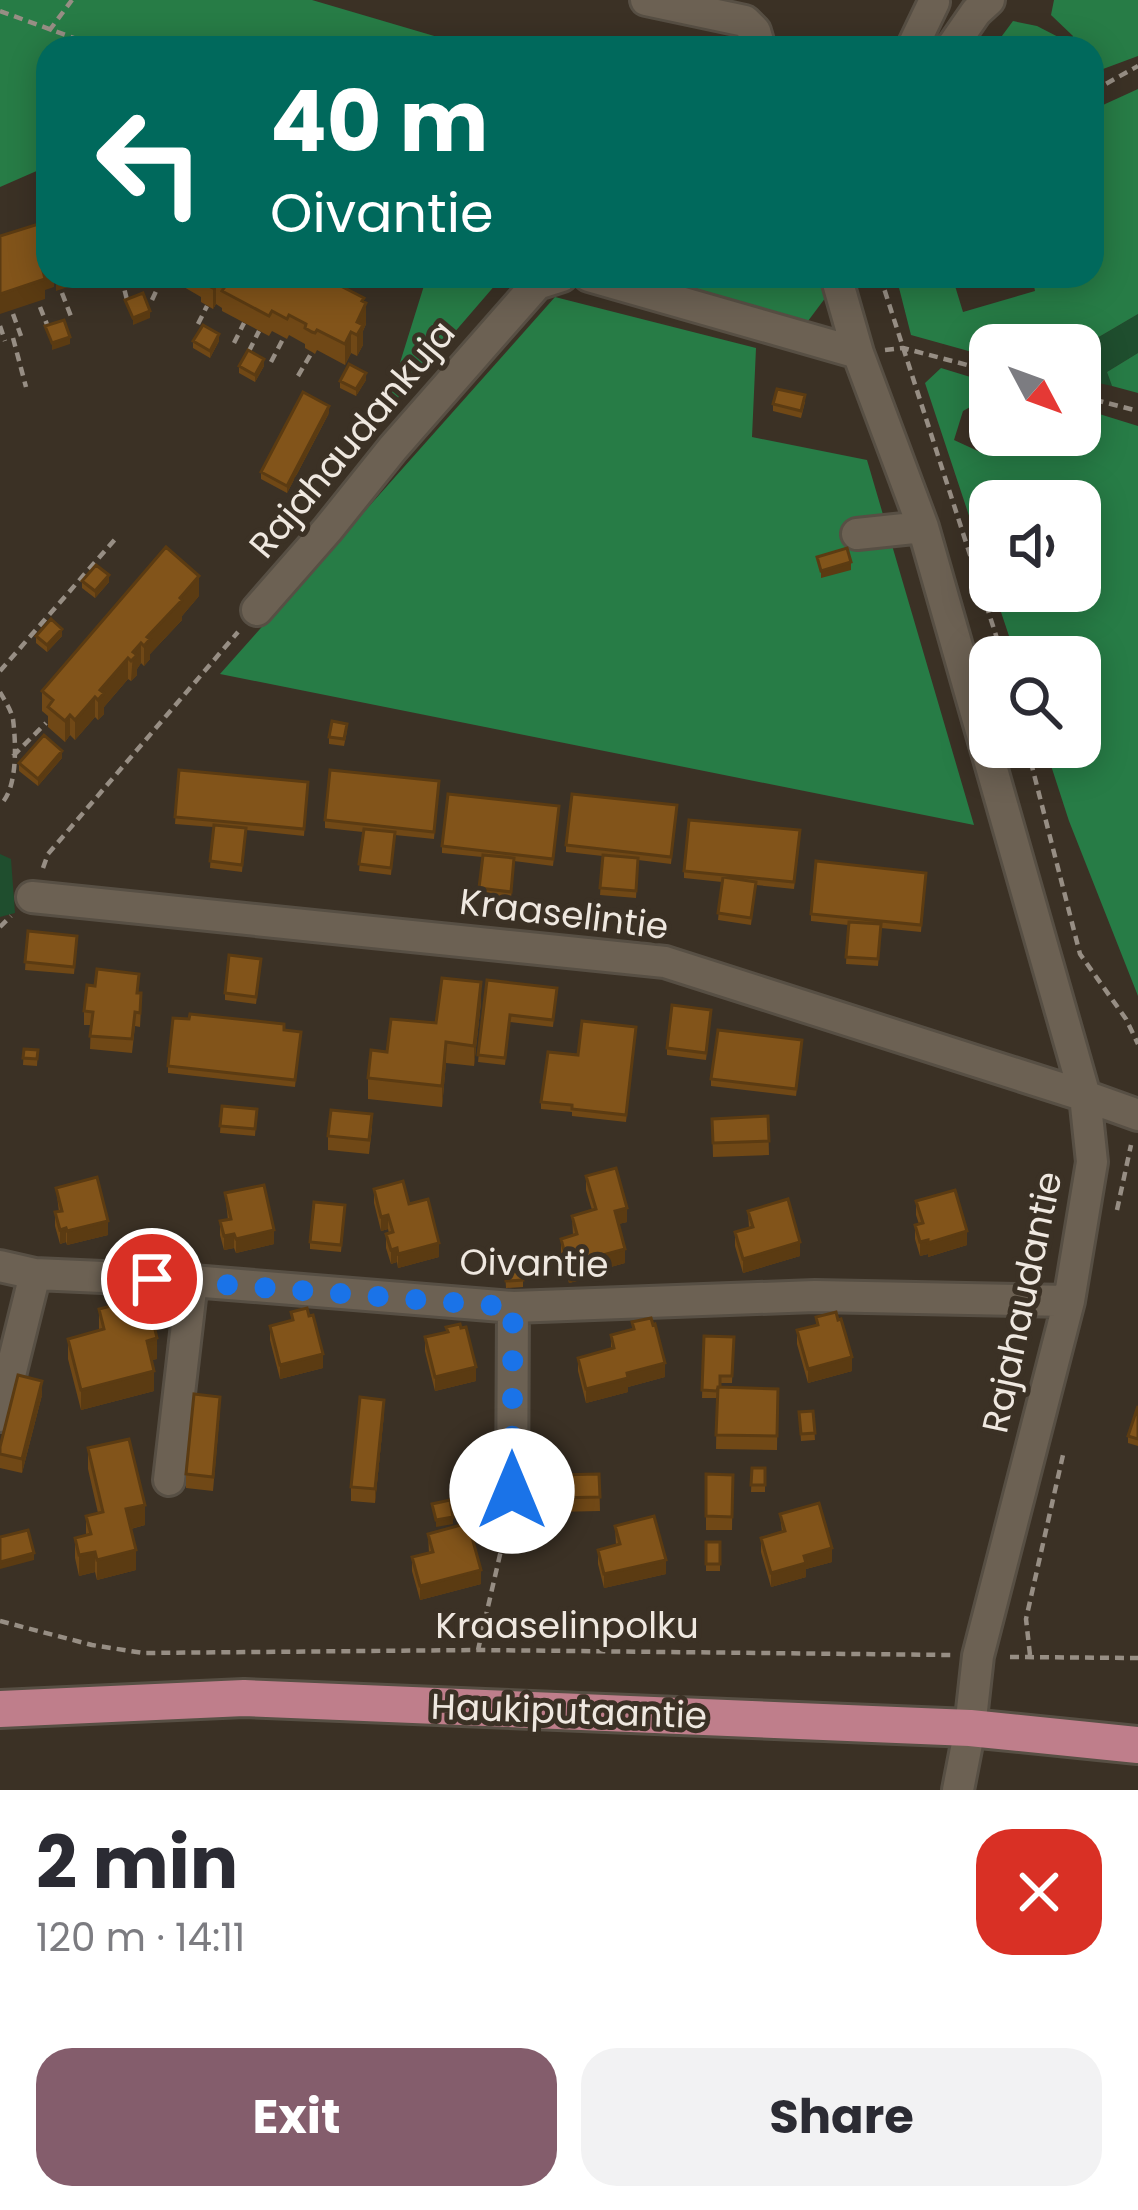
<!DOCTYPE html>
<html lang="en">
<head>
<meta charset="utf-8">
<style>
  body { margin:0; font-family:Poppins,sans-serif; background:#f2f2f3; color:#2b2b33; height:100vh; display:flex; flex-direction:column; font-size:45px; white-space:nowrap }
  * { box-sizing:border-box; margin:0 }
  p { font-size:39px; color:#7c7c81 }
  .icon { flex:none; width:66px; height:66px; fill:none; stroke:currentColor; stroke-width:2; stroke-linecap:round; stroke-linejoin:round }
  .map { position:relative; height:1790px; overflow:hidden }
  .details { display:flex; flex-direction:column; background:#fff; flex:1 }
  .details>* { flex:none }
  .guide { position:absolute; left:36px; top:36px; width:1068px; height:252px; border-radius:36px; box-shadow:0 6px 30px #0003; background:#00695c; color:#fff; overflow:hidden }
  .needle { width:78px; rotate:131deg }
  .controls { position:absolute; left:969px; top:324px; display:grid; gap:24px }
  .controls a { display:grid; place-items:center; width:132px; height:132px; border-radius:24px; background:#fff; box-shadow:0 6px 30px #0003; font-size:60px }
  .pin { position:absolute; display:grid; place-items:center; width:102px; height:102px; color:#fff; margin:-51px; border:6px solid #fff; border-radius:50%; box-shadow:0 3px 12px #0007 }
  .me { position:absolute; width:132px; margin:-66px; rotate:0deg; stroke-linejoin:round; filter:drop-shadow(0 0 9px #0008) }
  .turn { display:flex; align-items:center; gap:42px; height:252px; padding:0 36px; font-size:54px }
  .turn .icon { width:156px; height:156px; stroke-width:2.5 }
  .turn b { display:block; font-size:84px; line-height:102px }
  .round { display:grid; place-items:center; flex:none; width:126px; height:126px; border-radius:36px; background:#f2f2f3 }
  .head { display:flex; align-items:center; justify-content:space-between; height:204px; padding:0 36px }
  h1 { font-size:72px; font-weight:700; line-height:90px }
  .primary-button { display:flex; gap:24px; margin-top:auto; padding:24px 36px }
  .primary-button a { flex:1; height:138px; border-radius:36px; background:#845d6c; color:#fff; font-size:48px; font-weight:700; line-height:138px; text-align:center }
  .primary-button a+a { background:#f2f2f3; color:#2b2b33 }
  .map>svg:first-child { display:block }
</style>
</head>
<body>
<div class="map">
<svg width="1138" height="1790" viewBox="0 0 1138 1790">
  <rect width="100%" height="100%" fill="#3b3125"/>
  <path fill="#1f4e2e" d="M1138 314V353L1107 372 1112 386 1080 379V348Z
    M0 854 11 859 15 913 0 917Z"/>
  <path fill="#277c46" d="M0 0H312L475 48H48V166L0 187Z
    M1054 0H1138V56L1095 72H1092V48H993L1013 21 1037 26 1070 43 1073 36 1051 15Z
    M1138 89V314L1080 348V345H990V357L911 335 896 276H952L963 312 1035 291 1032 276H1092V110Z
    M427 276H503L384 414Z
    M653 276H820L826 297 808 321Z
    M555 297 756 348 752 437 867 460 974 825 220 674Z
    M1138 353V393L1112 386 1107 372Z
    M941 368 990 383V396L963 411 954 440 980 452 1007 435H1080V408L1138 426V996L1069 821 1045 747H1080V657H1016L994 591H1080V501H990V579L925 383Z"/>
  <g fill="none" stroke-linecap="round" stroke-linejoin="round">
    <defs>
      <path id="minor" d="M646 0 745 21 755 31 760 48
        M912 48 934 2
        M951 48 976 12 989 0
        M589 276 858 353
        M836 276 858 353 923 527 1085 1096 1092 1162 1069 1301 978 1656 970 1728 958 1790
        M857 534 923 527
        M257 610 328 529 393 448 537 284 562 276
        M32 897 665 962 1085 1096 1138 1115
        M0 1266 35 1274 192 1281 513 1307 815 1296 1069 1301
        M0 1416 35 1274
        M169 1480 192 1281
        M512 1506 513 1307"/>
      <path id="major" d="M0 1709 244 1698 970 1728 1138 1745"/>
    </defs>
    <use href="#minor" stroke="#574f44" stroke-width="36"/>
    <use href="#major" stroke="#574f44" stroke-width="42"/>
    <path stroke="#978e84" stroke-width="4.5" stroke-dasharray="9 6" stroke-linecap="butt" d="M0 11 101 48
      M49 31 72 0
      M1092 88 1102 86 1138 66
      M121 276 127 300
      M880 276 1003 657
      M62 293 72 319
      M152 300 163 276
      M40 307 48 327
      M13 314 21 336
      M198 324 207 306
      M0 326 5 341
      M13 338 26 387
      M234 343 244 323
      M885 350 903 348 990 371
      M249 351 259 331
      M271 362 284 337
      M298 376 312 352
      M1080 396 1138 411
      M0 671 117 537
      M0 692C5 701 11 710 13 719 16 743 18 789 0 805
      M1027 747 1080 954 1126 1019 1138 1044
      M13 756 46 723
      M43 868 48 854 238 632
      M0 927 11 916
      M1117 1210 1131 1145
      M0 1621 92 1645 143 1653 478 1650 951 1655
      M478 1650 505 1533
      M1030 1655 1026 1619 1063 1455
      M1010 1657 1138 1658"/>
    <use href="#minor" stroke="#6c6153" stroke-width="30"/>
    <use href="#major" stroke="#bf7e8b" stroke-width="36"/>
  </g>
  <path fill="#704816" d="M165 276H316L364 302 366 324 363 331V345L357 356 351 353 345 365 317 350 315 354 312 352 305 348V344L289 335 287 339 272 331 269 336 222 311V308L216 304 213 309 201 302V297Z
    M193 341H219L210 358 193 348Z
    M239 366H264L255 382 239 373Z
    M366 380 356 396 340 388V381Z
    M805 402 801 418 773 411V404Z
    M329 413 287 493 261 479V472Z
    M82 581 109 582 95 598 82 588Z
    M199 596 182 616V620L150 654V659L144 666 141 663 137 669V675L131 681 128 679 104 707V714L98 720 95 717 75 740 70 735 65 742 48 727V716L42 711V691Z
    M36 636H62L47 652 36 643Z
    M347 731 344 746 329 744V737Z
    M62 758 38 786 19 771V763Z
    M179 770 308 782 304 836 246 830 242 872 210 868 213 827 175 824Z
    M439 781 434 839 395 835 391 875 359 871 363 832 325 828V820Z
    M677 812 671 864 638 860 636 898 600 895 603 856 566 852V845Z
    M559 813 553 866 514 861 511 899 479 895 482 857 442 853V846Z
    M800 838 794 889 756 885 751 925 718 920 722 882 684 878V871Z
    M926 873 921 932 881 928 878 966 846 964 848 925 811 921V914Z
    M28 931 77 943 74 974 25 970Z
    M261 966 256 1004 225 1000V993Z
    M487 980 557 988 553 1027 510 1022 505 1065 478 1062Z
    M138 993 141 1007 140 1027 135 1026 132 1053 90 1049 91 1025H84V1011Z
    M481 1002 474 1066 446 1063 442 1107 368 1099V1078L387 1052 436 1023Z
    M711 1017 706 1060 667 1055V1048Z
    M189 1019 301 1032 295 1087 168 1073V1066Z
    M636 1027 626 1122 572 1116V1112L541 1109V1102L578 1055Z
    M802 1047 796 1096 711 1086V1079Z
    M24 1049 38 1050 37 1066 23 1065Z
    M222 1106 257 1109 255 1136 220 1133Z
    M768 1116 769 1155 713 1157 712 1119Z
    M372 1128 369 1154 328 1150V1136Z
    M586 1176 627 1222 618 1224 625 1263 585 1274V1279L569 1283 561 1253V1239L573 1235 572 1216 592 1210 586 1190Z
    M56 1188 108 1235 67 1245 66 1242 60 1244 55 1226V1212H59Z
    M374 1189 409 1204 439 1257 398 1268 397 1262 391 1264 386 1248V1234L389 1233 388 1229 381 1231 374 1203Z
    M225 1193 274 1244 236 1253 234 1248 224 1250 220 1235V1221L228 1220Z
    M916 1201 967 1245 928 1257V1254L920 1256 915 1239V1225L919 1224 916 1215Z
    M748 1211 800 1256 743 1273 735 1246V1232L749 1228Z
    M345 1212 341 1252 310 1249V1242Z
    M523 1267V1287L506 1288 505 1268Z
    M122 1298 157 1359 151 1360 154 1391 81 1410 68 1359V1339L99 1331V1309L122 1303Z
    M291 1312 323 1368 280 1379 270 1340V1326L291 1321Z
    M816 1317 852 1371 808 1383 797 1344V1330L816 1325Z
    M632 1322 665 1377 628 1387V1392L586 1403 578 1371V1358L611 1349V1335L632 1330Z
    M446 1327 476 1381 435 1391 425 1351V1337L446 1332Z
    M704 1336 734 1337 732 1383H720V1387L778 1389 777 1450 716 1449 717 1398H702Z
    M42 1395 22 1473 0 1468V1447Z
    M1138 1406V1446L1128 1443V1436Z
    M220 1410 213 1491 186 1488V1474Z
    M813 1411 815 1440 801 1441 799 1412Z
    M384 1414 375 1503 351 1501V1487Z
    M88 1448 145 1525 131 1529 136 1570 97 1580 95 1572 79 1576 75 1558V1538L86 1535V1516L98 1513 88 1469Z
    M752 1468H765V1492H751Z
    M599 1474 600 1511 554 1512V1475Z
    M706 1474 733 1475 732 1530H706Z
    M780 1514 832 1562 806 1569V1577L771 1587 761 1552V1538L782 1532Z
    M615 1526 666 1574 604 1588 598 1564V1550L616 1545Z
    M428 1534 481 1584 420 1600 412 1571V1557L429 1553Z
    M706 1542H720V1571H706Z"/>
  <path fill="#5b3b12" d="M48 269V276H54V287L45 290V299L0 314V294Z
    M56 276H88L68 283V287L56 291Z
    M216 284V304L213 309V288Z
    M364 298V308L366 303V324L363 331V345L357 356V322Z
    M150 311V318L133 325V318Z
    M351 332V353L345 365V344Z
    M219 334V341L210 358V351Z
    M70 337V344L52 350V343Z
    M264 359V366L255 382V375Z
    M366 373V380L356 396V389Z
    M329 406V413L287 493V486Z
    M851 562V570L821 578V571Z
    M109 575V582L95 598V591Z
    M199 576V596L182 616V620L150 654V659L144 666V646L147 637Z
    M62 629V636L47 652V645Z
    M141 643V663L137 669V675L131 681 133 652Z
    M128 658V679L104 707V714L98 720V700L100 690Z
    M95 697V717L75 740V720Z
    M70 715V735L65 742V721Z
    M62 751V758L38 786V779Z
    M481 982V1002L474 1066V1046Z
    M446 1042V1063L442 1107V1086Z
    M627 1208V1222L615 1225V1211Z
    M388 1215V1229L381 1231V1217Z
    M108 1221V1235L67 1245V1231Z
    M66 1228V1242L60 1244V1230Z
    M274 1230V1244L236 1253V1239Z
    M967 1231V1245L928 1257V1243Z
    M234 1234V1248L224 1250V1236Z
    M928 1240V1254L920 1256V1242Z
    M800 1242V1256L743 1273V1259Z
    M439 1243V1257L398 1268V1254Z
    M397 1248V1262L391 1264V1250Z
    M625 1249V1263L585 1274V1279L569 1283V1269L584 1260Z
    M157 1338V1359L147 1361V1341Z
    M323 1354V1368L280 1379V1365Z
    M852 1357V1371L808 1383V1369Z
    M665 1363V1377L628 1387V1392L586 1403V1389L627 1373Z
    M476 1367V1381L435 1391V1377Z
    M154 1371V1391L81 1410V1390Z
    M42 1381V1395L22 1473V1459Z
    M384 1400V1414L375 1503V1489Z
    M145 1505V1525L126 1530V1509Z
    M453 1517V1524L436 1527V1520Z
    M832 1548V1562L806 1569V1577L771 1587V1573L804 1556Z
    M136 1550V1570L97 1580V1560Z
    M95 1552V1572L79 1576V1555Z
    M34 1553V1560L0 1569V1562Z
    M666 1560V1574L604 1588V1574Z
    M481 1570V1584L420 1600V1586Z"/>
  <path fill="#82541a" stroke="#5b3b12" stroke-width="3" d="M48 221V269L43 271 45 279 0 294V236Z
    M201 276H315L327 282 329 280 364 298 362 301 366 303 357 322 363 325 357 335 351 332 345 344 317 330 315 333 312 332 305 328 306 324 289 315 287 319 272 311 269 316 222 291 224 288 216 284 213 288 201 282 204 278Z
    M143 293 150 311 133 318 125 300Z
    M64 320 70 337 52 343 45 326Z
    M203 325 219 334 210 351 193 341Z
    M248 350 264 359 255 375 239 366Z
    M349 364 366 373 356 389 340 381Z
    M777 389 805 395 801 411 773 404Z
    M303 392 329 406 287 486 261 472Z
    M166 547 199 576 180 598 182 600 147 637 150 639 144 646 141 643 133 652 137 655 131 661 128 658 100 690 104 693 98 700 95 697 75 720 70 715 65 721 48 707 53 700 42 691Z
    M847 548 851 562 821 571 817 557Z
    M96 565 109 575 95 591 82 581Z
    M51 619 62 629 47 645 36 636Z
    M332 721 347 724 344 739 329 737Z
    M44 735 62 751 38 779 19 763Z
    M179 770 308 782 304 829 175 817Z
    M330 770 439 781 434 832 325 820Z
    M448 794 559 806 553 859 442 846Z
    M572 794 677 805 671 857 566 845Z
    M689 820 800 830 794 882 684 871Z
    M214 825 246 828 242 865 210 861Z
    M364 829 395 832 391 868 359 864Z
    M483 855 514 858 511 892 479 888Z
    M603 855 638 858 636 891 600 888Z
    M816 861 926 873 921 925 811 914Z
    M723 877 756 882 751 918 718 913Z
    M849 922 881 924 878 959 846 957Z
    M28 931 77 936 74 967 25 962Z
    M229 955 261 959 256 997 225 993Z
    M97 969 139 974 137 993H141L140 1013 135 1012 132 1039 90 1036 93 1012 84 1011 87 985 95 986Z
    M442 978 481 982 474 1046 446 1042 442 1086 368 1078 371 1050 387 1052 391 1019 436 1023Z
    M487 980 557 988 553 1020 510 1015 505 1058 478 1055Z
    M672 1005 711 1010 706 1053 667 1048Z
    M190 1014 284 1024V1030L301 1032 295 1080 168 1066 173 1018 189 1019Z
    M582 1021 636 1027 626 1115 572 1109V1105L541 1102 548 1052 578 1055Z
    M718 1030 802 1040 796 1089 711 1079Z
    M24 1049 38 1050 37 1059 23 1058Z
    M222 1106 257 1109 255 1129 220 1126Z
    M331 1110 372 1114 369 1140 328 1136Z
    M768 1116 769 1141 713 1143 712 1119Z
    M616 1168 627 1208 615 1211 625 1249 584 1260 585 1265 569 1269 561 1239 577 1234 572 1216 596 1209 586 1176Z
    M97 1177 108 1221 67 1231 66 1228 60 1230 55 1212 62 1211 56 1188Z
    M403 1181 409 1204 428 1199 439 1243 398 1254 397 1248 391 1250 386 1234 393 1232 388 1215 381 1217 374 1189Z
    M264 1185 274 1230 236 1239 234 1234 224 1236 220 1221 231 1219 225 1193Z
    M955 1190 967 1231 928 1243V1240L920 1242 915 1225 923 1223 916 1201Z
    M788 1199 800 1242 743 1259 735 1232 753 1227 748 1211Z
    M314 1202 345 1205 341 1245 310 1242Z
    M523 1267V1280L506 1281 505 1268Z
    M140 1293 142 1299 147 1297 157 1338 147 1341 154 1371 81 1390 68 1339 104 1329 99 1309 123 1303 122 1298Z
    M307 1308 309 1316 313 1315 323 1354 280 1365 270 1326 293 1320 291 1312Z
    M836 1312 838 1320 841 1319 852 1357 808 1369 797 1330 818 1325 816 1317Z
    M651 1318 653 1325 655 1324 665 1363 627 1373 628 1378 586 1389 578 1358 614 1348 611 1335 634 1329 632 1322Z
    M460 1324 461 1328 466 1327 476 1367 435 1377 425 1337 448 1332 446 1327Z
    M704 1336 734 1337 732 1376H720V1387H718L717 1391 702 1390Z
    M18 1375 42 1381 22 1459 0 1454V1447Z
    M718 1387 778 1389 777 1436 716 1435Z
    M194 1394 220 1397 213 1477 186 1474Z
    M360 1397 384 1400 375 1489 351 1487Z
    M1138 1406V1439L1128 1436Z
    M813 1411 815 1433 801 1434 799 1412Z
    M129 1439 145 1505 126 1509 136 1550 97 1560 95 1552 79 1555 75 1538 91 1534 86 1516 103 1512 88 1448Z
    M752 1468H765V1485H751Z
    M599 1474 600 1497 554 1498V1475Z
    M706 1474 733 1475 732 1517 706 1516Z
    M450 1500 453 1517 436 1520 432 1504Z
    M819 1503 832 1548 804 1556 806 1563 771 1573 761 1538 785 1531 780 1514Z
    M654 1516 666 1560 604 1574 598 1550 620 1544 615 1526Z
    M468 1523 481 1570 420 1586 412 1557 433 1552 428 1534Z
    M28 1530 34 1553 0 1562V1537Z
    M706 1542H720V1564H706Z"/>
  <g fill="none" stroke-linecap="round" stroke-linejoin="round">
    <path stroke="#1a73e8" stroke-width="21" stroke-dasharray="0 37.8" d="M152 1279 513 1307 512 1491"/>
  </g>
  <g text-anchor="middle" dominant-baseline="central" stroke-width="10" stroke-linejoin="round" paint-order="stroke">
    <g font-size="36" fill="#efe8e0" stroke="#3b3125">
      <text transform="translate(352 439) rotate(-50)">Rajahaudankuja</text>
      <text transform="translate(564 914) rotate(7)">Kraaselintie</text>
      <text transform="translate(534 1263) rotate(1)">Oivantie</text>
      <text transform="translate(1022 1302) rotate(-78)">Rajahaudantie</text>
      <text x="567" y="1625">Kraaselinpolku</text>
      <text transform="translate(569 1711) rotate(2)">Haukiputaantie</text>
    </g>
  </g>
</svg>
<div class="controls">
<a><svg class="needle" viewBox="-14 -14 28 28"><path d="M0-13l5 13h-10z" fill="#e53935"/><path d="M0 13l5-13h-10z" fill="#7c7c81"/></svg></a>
<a><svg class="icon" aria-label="sound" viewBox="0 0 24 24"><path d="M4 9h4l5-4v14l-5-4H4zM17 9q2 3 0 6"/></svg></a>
<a><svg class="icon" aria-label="search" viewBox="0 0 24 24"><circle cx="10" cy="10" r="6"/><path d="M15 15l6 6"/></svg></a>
</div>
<div class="pin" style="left:152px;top:1279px;background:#d93025"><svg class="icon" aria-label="arrive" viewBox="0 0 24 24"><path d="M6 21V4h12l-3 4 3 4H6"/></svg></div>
<svg class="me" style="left:512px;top:1491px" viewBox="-20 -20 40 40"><circle r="19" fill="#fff"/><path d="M0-13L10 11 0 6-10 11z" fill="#1a73e8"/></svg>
<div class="guide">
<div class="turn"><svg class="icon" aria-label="left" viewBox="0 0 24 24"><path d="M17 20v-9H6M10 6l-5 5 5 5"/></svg><div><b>40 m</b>Oivantie</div></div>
</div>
</div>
<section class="details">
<div class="head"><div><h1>2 min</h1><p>120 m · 14:11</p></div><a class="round" style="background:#d93025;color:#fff"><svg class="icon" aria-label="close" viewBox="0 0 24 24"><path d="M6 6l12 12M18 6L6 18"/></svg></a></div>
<div class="primary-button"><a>Exit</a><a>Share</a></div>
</section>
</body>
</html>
